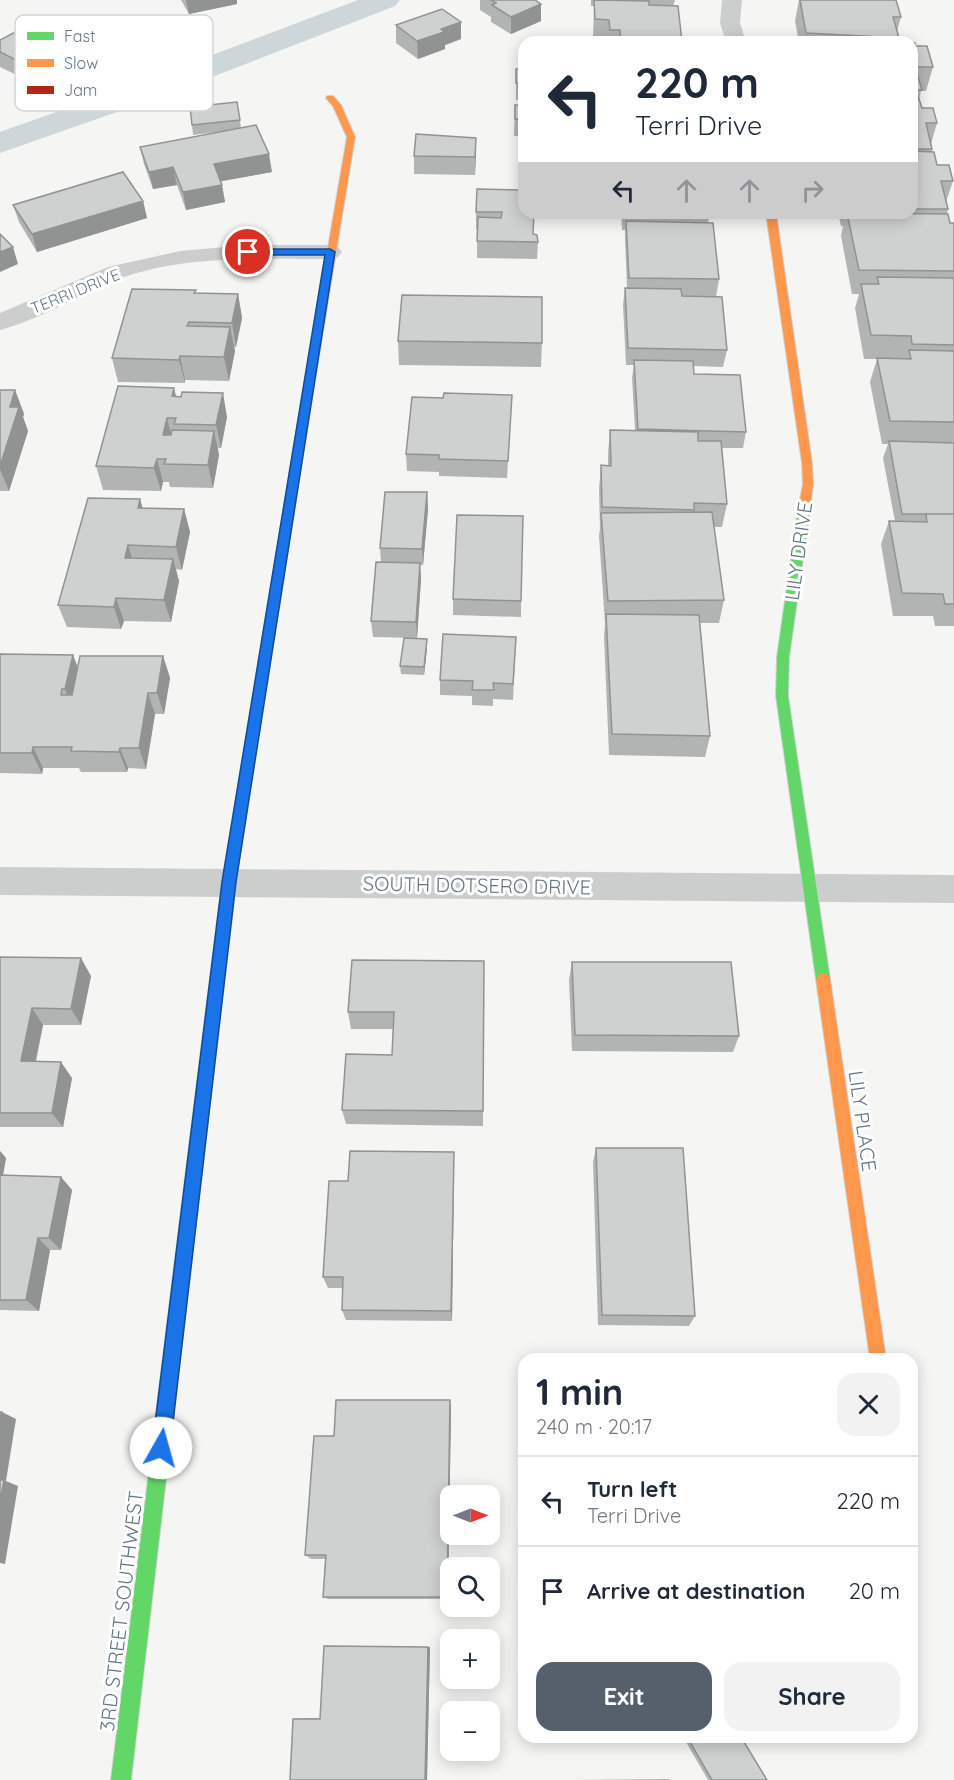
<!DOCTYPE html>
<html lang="en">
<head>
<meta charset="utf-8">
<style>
  body { margin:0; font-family:Quicksand,sans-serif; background:#f2f2f3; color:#1f2937; height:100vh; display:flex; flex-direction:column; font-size:22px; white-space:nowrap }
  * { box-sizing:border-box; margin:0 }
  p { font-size:20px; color:#747a83 }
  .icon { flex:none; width:33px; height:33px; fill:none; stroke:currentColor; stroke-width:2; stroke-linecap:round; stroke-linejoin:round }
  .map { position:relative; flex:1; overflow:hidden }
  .panel { position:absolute; left:518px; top:1353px; width:400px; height:390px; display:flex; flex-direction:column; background:#fff; border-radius:18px; box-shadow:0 3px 15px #0003 }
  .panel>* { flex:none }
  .banner { position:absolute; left:518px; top:36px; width:400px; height:183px; border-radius:18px; box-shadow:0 3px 15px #0003; background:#fff; color:#1f2937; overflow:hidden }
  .needle { width:39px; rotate:90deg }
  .buttons { position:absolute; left:440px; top:1485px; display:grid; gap:12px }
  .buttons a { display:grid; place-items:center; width:60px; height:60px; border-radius:12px; background:#fff; box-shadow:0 3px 15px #0003; font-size:30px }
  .pin { position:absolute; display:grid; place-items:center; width:51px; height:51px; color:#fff; margin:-26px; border:3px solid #fff; border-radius:50%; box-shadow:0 2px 6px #0007 }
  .me { position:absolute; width:66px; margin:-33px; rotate:7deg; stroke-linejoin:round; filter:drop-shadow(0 0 4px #0008) }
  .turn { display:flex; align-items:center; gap:21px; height:126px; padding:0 18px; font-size:27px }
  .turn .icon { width:78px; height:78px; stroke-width:2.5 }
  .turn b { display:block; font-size:42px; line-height:51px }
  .lanes { display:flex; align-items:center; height:57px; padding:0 18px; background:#0003; justify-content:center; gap:30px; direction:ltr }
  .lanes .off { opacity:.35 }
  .round { display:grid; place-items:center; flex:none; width:63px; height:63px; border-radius:18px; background:#f2f2f3 }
  .overview { display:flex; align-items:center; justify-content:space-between; height:102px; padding:0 18px }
  h1 { font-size:36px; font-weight:700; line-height:45px }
  .button { display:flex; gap:12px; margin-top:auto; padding:12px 18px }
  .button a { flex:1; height:69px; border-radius:18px; background:#55606c; color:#fff; font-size:24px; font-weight:700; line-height:69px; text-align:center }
  .button a+a { background:#f2f2f3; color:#1f2937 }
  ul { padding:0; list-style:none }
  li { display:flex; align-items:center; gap:18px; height:90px; padding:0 18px; border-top:2px solid #e0e1e3 }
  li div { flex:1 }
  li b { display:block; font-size:22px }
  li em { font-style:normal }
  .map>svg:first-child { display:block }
</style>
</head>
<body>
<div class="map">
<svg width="954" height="1780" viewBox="0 0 954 1780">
  <rect width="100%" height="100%" fill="#f5f5f3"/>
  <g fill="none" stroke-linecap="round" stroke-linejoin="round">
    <path fill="#cdd6d8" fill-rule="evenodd" d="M358 0H400L395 6 168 94 0 153V132L146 80Z"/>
    <defs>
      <path id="fast" d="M303 418 308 422 250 788 244 793 238 788 298 422Z
        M803 513 809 517 789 657 788 696 830 979 828 983 823 985 818 983 816 979 776 696 777 657 797 517Z
        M191 1187 196 1190 199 1195 131 1780H111L183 1195 186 1190Z"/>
      <path id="slow" d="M327 96H333L341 105 355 137 308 422 303 426 298 422 347 137 333 106 326 98Z
        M766 213H776L812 463 813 484 809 517 803 521 797 517 803 484 802 463Z
        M823 973 828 975 830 979 886 1359H870L816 979 818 975Z"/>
      <path id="jam" d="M244 783 250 788 236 882 199 1195 196 1200 191 1203 186 1200 183 1195 222 882 238 788Z"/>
    </defs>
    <use href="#fast" stroke="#d0d2d3" stroke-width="2"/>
    <use href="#slow" stroke="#d0d2d3" stroke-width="2"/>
    <use href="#jam" stroke="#d0d2d3" stroke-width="2"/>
    <path fill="#cccece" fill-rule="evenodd" d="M722 0H742L740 23 746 42H726L720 23Z
      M248 245H330L338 247 342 252 338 257 330 259C263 259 185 255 122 278 81 293 42 319 0 330V313L108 267 180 251Z
      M0 867 954 875V903L0 895Z"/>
    <use href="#fast" fill="#63d668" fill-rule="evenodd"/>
    <use href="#slow" fill="#ff974d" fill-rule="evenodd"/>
    <use href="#jam" fill="#b3261e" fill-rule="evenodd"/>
  </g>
  <path fill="#b2b4b4" d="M181 0H237V4L189 14Z
    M480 0H535L541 4V21L511 34 491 22V17L480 10Z
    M591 0H675L673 6 682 42H608V37H593L594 6H591Z
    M799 0H896L901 17 897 31 899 38 897 42H799L795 21Z
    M461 22V39L445 45V49L418 59 396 43V25Z
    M0 40 72 55 27 80 0 67Z
    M912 43 916 46 933 67 926 91H921L919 99 922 108 937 123 931 144 932 149V152L937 165 953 181 946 202 948 209 947 214 950 223H954V626H935L933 616H893L881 544 889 521H895L883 458 888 444H882L870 382 877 359H864L855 308 859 294H852L841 236 843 226H841L838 213H912Z
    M520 51H524V100H516V69H520Z
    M237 102 241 128 272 172 221 181 225 202 186 210 177 185 153 189 144 164 140 147 224 131 193 135 192 125Z
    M515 105H524V155H519V136H514Z
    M476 138 475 175 414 174V156Z
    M477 189 524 213H538V215H534L533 234 538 242 537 259 477 258V229H476V212Z
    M143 201 147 218 37 252 19 222 13 205Z
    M621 213H710L708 223 719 279 716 297 727 350 723 367 694 366V374L746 432 743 448H722L727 504 722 527H714L724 600 719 623H700L710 736 705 757 609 755 604 636 605 623 599 536 600 528 599 489 601 465H608V453L610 430H635L632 377 634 365H626L623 305 625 288H627L625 239V230H622Z
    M196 293 238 294 242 318 236 347H234L235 351 229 381 185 380V383L118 382 112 358Z
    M398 341 542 343 541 367 399 365Z
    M0 390H15L24 414 23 417 28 431 9 491H0V492Z
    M512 395 507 478 439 476V472L407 471 406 454 443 398Z
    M176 397 227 417 221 448H218L219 455 213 488 170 487 169 482H163L161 491 103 490 96 466Z
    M427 492 428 509 423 565H420L421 579 417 638 373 637 371 621 381 562 380 548Z
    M140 499 142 508 184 509 190 532 182 570 176 569 179 581 171 622 124 621 121 629 67 627 58 605Z
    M453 599 521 601V617L453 615Z
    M516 637 513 700 493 699V706L472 705V696L440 695V680Z
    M427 639V648L424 675 401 674 400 666Z
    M0 654 73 655 78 668 163 656 170 678 164 714H155L146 769 128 768 127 772H81L79 768H43L42 774 0 773Z
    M0 957 91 976 81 1025H43L36 1062 72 1078 63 1127H0Z
    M484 961 483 1126 346 1124 342 1110 392 1055 393 1029H351L348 1012Z
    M572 962 739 1036 733 1052 572 1051 569 980Z
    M596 1148 695 1316 689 1326 598 1325 593 1162Z
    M0 1151 6 1158 3 1175 61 1177 72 1190 61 1250H50L39 1311 0 1310Z
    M454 1166 452 1321 346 1320 342 1310 343 1288H328L323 1277 348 1181Z
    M450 1400 451 1408 448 1599H328L323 1597 325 1559H311L305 1555 334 1436Z
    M428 1647H430L427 1780 293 1719 299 1718H320Z
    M683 1737H741L767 1780H708Z
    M669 1779 670 1780H575Z"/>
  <path fill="#919292" d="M186 0H237V4L189 14Z
    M541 4V21L511 34V17Z
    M461 22V39L445 45V49L418 59 417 41 441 29Z
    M67 37 72 55 27 80 22 63Z
    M476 138V155L475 175V157Z
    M269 154 272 172 217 182 214 164Z
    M173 167 177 185 153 189 149 172Z
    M222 185 225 202 186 210 183 192Z
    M143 201 147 218 37 252 32 234Z
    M13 247 18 264 0 272V252Z
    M238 294 242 318 236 347 232 323Z
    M230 327 235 351 229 381 224 357Z
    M180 356 185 380V383L179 360Z
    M174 388 180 412 172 396Z
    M15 390 24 414 23 417 28 431 9 491 0 469V466L10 407Z
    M223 393 227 417 221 448 216 425Z
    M167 418 173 442 163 435Z
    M214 431 219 455 213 488 208 465Z
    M157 459 163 482 161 491 154 468Z
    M427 492 428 509 423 565 422 549Z
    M140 499 147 522 138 508Z
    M184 509 190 532 182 570 176 547Z
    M128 545 135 568 125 558Z
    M173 559 179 581 171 622 164 600Z
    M420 563 421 579 417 638 416 622Z
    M116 598 124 621 121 629 114 607Z
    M427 639V648L424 675V667Z
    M73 655 81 676 74 710 65 689Z
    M163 656 170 678 164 714 157 693Z
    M148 693 155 714 146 769 139 748Z
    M33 747 43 768 42 774 32 753Z
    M120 748 128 768 127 772 119 752Z
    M81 958 91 976 81 1025 71 1009Z
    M32 1008 43 1025 32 1077 21 1061Z
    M61 1062 72 1078 63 1127 52 1113Z
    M0 1151 6 1158 0 1191Z
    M454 1152V1166L452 1321 451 1311Z
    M61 1177 72 1190 61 1250 49 1238Z
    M38 1238 50 1250 39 1311 26 1300Z
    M450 1400 451 1408 448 1599 447 1597Z
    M2 1412 16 1419 6 1481 18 1486 5 1564 0 1563V1426Z
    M428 1647H430L427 1780H425Z"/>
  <path fill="#cfd1d1" stroke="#919292" stroke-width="1.5" d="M491 0H535L541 4 511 17 492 5 496 3Z
    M594 0 649 1V5L678 6 682 42 621 41 620 30H610L609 20 595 19Z
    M800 0H896L901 17H893L899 38 806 33Z
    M442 9 461 22 441 29 444 32 417 41 396 25Z
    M42 26 67 37 22 63 0 52V40L19 30 29 34Z
    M912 43H915L916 46H927L933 67H915L922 90H912Z
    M520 51H524V83H516V69H521Z
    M912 96H918L922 108H933L937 123H926L932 149H912Z
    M237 102 240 120 192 125 190 107Z
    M515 105H524V138H519V119H515Z
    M256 125 269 154 214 164 222 185 183 192 173 167 149 172 140 147Z
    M416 134 476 138 475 157 414 156Z
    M912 151 934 152 937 165H949L953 181H941L948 209H912Z
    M123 172 143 201 32 234 13 205Z
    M477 189 524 190V213H534L533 234 537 235 538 242 477 241 478 217 501 218 502 212H476Z
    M656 213H710V214Z
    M847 213 948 214 950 223H954V271L859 270Z
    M626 221 713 223 719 279 629 278Z
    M0 234 13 247 0 252Z
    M877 277 954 278V345L912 344 911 336 871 335 861 284H879Z
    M625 288 681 289 682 296 722 297 727 350 628 348Z
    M132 289 196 290 194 293 238 294 232 323 189 322 187 326 230 327 224 357 180 356 179 360 112 358Z
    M402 295 542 297V343L398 341Z
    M909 350 954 351V422L890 421 877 358 911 359Z
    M634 360 693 361 694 374 740 375 746 432 638 429Z
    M118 386 174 388 172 396 181 397 182 392 223 393 216 425 174 424 176 418H167L163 435H171L172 430 214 431 208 465 164 464 166 459H157L154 468 96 466Z
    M0 390H15L10 407H19L0 466Z
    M444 393 512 395 508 461 439 459V455L406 454 412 397 443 398Z
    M610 430 698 432V441H721L727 504 694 503V510L602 507 601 465 611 466Z
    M889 441 954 443V514H902Z
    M385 492H427L422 549 380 548Z
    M88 498 140 499 138 508 184 509 176 547 128 545 125 558 173 559 164 600 116 598 114 607 58 605Z
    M712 512 724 600 608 601 601 513Z
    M926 514H954V604H945L943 594 902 593 889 521 927 522Z
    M457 515 523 516 521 601 453 599Z
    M376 562 420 563 416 622 371 621Z
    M606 614 699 615 710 736 612 734Z
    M443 634 516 637 513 684 493 683 494 690H472L473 681 440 680Z
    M404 638 427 639 424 667 400 666Z
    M0 654 73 655 65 689H62L61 695H72L80 656H163L157 693H148L139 748H120L119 752 71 751 72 747H33L32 753H0Z
    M0 957 81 958 71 1009 32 1008 21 1061 61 1062 52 1113H0Z
    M352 960 484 961 483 1111 342 1110 346 1054 392 1055 394 1012H348Z
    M572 962H731L739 1036 575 1035Z
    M596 1148H683L695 1316 602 1315Z
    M350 1151 454 1152 451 1311 342 1310 343 1277H323L329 1181H348Z
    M0 1175 61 1177 49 1238H38L26 1300H0Z
    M336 1400H450L447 1597H323L326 1555H305L314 1436H334Z
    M0 1412H2L0 1426Z
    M0 1480H4L0 1502Z
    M324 1646 428 1647 425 1780H290L293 1719H320Z
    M687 1737H741L767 1780H712Z"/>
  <path fill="#1a73e8" stroke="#114b97" stroke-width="1.5" d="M330 249 335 252 236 882 170 1448 167 1454 161 1456 155 1454 152 1448 222 882 325 255H248L244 252 248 249Z"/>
  <g text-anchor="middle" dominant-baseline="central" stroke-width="6" stroke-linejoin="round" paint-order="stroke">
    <g font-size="16" fill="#637885" stroke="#fff">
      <text transform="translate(75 291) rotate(-22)">TERRI DRIVE</text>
    </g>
    <g font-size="20" fill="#637885" stroke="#fff">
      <text transform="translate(798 551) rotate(-82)">LILY DRIVE</text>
      <text transform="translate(477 885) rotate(1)">SOUTH DOTSERO DRIVE</text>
      <text transform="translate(863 1121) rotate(82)">LILY PLACE</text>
      <text transform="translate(121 1611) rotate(-83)">3RD STREET SOUTHWEST</text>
    </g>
  </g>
  <rect x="15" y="15" width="198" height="96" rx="9" fill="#fff" stroke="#d0d6da" stroke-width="1.5"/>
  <rect x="27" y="32" width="27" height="8" fill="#63d668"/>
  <rect x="27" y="59" width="27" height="8" fill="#ff974d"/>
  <rect x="27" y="86" width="27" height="8" fill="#b3261e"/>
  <g font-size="16" fill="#637885">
    <text x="64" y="42">Fast</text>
    <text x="64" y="69">Slow</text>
    <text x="64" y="96">Jam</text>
  </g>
</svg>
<div class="buttons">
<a><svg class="needle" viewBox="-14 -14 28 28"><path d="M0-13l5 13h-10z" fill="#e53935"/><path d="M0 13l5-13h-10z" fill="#747a83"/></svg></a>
<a><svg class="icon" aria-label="search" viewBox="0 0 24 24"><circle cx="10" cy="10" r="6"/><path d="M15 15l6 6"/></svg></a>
<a>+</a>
<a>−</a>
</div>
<div class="pin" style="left:248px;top:252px;background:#d93025"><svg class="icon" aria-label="arrive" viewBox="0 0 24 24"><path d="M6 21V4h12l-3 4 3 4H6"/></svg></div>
<svg class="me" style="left:161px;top:1448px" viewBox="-20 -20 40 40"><circle r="19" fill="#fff"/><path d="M0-13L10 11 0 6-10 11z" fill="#1a73e8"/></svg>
<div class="banner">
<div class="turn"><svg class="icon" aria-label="left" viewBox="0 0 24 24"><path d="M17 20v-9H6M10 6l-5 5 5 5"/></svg><div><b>220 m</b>Terri Drive</div></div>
<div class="lanes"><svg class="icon" aria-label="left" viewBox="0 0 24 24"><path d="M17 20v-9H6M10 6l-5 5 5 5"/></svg><svg class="icon off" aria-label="ahead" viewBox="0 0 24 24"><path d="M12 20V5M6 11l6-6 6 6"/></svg><svg class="icon off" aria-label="ahead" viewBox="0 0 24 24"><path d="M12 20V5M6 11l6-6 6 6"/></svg><svg class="icon off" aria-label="right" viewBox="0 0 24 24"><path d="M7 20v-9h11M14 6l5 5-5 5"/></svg></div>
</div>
<section class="panel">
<div class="overview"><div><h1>1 min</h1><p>240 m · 20:17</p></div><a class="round"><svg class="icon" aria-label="close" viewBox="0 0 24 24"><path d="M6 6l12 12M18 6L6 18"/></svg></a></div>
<ul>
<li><svg class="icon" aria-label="left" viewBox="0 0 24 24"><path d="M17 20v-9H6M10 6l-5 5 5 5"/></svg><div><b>Turn left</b><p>Terri Drive</p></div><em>220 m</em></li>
<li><svg class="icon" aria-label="arrive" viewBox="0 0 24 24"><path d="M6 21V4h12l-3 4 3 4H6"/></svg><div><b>Arrive at destination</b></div><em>20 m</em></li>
</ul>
<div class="button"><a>Exit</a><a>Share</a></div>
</section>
</div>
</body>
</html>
